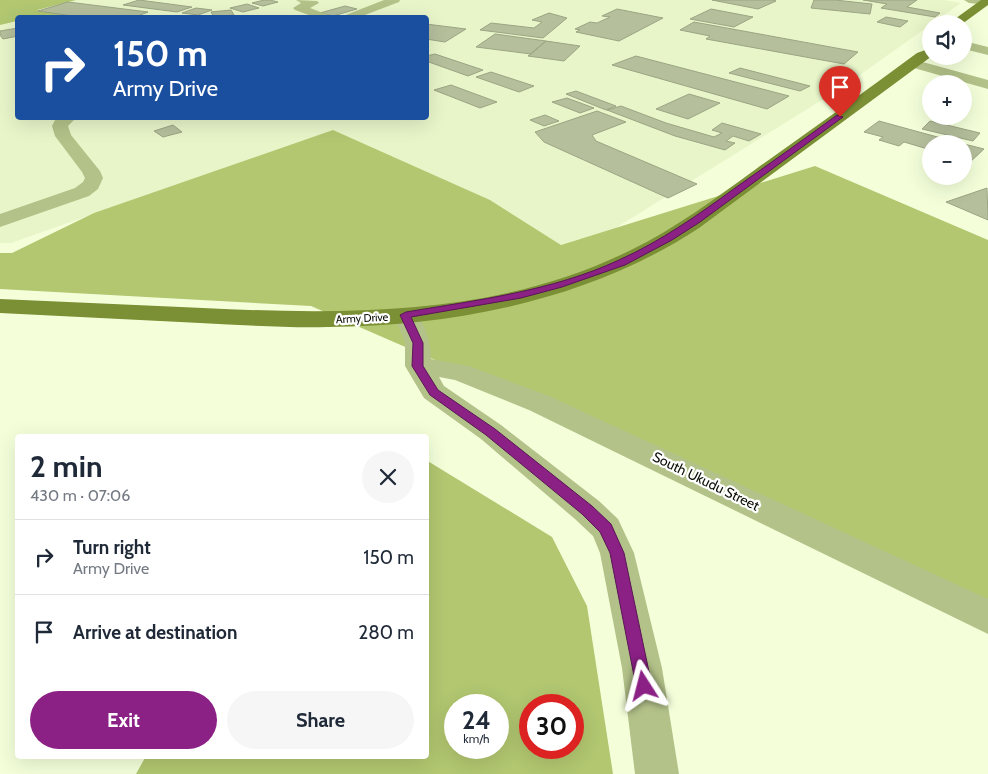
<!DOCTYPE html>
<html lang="en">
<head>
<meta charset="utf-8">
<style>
  body { margin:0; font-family:Cabin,sans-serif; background:#f6f6f7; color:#1f2937; height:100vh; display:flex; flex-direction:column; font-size:19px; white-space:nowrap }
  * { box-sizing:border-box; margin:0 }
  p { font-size:16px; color:#747a83 }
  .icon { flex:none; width:28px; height:28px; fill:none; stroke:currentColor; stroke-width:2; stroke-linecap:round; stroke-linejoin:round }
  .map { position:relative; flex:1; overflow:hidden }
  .details { position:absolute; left:15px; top:434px; width:414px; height:325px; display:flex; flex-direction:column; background:#fff; border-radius:5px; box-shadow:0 5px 20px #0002 }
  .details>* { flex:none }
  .guide { position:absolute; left:15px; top:15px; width:414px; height:105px; border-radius:5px; box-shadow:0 5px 20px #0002; background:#1a4fa0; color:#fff; overflow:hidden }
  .tools { position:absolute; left:922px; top:15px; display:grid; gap:10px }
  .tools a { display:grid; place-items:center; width:50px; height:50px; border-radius:50%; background:#fff; box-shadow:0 5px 20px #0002; font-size:25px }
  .speed { position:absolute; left:444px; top:694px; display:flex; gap:10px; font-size:25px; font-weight:700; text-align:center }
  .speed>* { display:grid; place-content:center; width:65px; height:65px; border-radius:50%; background:#fff; box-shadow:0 5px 20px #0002; line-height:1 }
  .speed small { font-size:12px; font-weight:400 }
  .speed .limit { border:8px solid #d22; background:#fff; color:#111 }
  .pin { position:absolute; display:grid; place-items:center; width:42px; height:42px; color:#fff; margin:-51px -21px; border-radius:50% 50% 50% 0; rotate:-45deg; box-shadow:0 0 5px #0007 }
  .pin .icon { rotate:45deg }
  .me { position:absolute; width:55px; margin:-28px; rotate:351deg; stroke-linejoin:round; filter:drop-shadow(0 0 4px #0008) }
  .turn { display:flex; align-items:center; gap:18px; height:105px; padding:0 15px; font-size:22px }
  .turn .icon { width:65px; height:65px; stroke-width:2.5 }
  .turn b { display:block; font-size:35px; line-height:42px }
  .round { display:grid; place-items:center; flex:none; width:52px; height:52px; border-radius:26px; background:#f6f6f7 }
  .overview { display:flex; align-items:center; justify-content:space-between; height:85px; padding:0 15px }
  h1 { font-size:30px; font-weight:700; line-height:38px }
  .primary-button { display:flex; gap:10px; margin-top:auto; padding:10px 15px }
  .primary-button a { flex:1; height:58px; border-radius:30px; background:#8b2085; color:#fff; font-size:20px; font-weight:700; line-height:58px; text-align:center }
  .primary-button a+a { background:#f6f6f7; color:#1f2937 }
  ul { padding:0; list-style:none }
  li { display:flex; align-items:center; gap:15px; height:75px; padding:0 15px; border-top:1px solid #e0e1e3 }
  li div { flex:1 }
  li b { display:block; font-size:19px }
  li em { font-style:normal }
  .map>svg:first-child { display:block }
</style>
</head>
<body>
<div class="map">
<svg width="988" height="774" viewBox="0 0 988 774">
  <rect width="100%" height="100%" fill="#f4ffda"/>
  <path fill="#e8f5c9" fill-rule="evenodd" d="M0 0H945L961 3 843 87 614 229 561 245 490 200 333 130 11 243H0ZM18 18H426V118H18Z"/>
  <path fill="#b2c770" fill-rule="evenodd" d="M0 0H76L37 10 83 17 18 18 17 21 0 25Z
    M333 130 490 200 561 245 815 166 988 240V619L622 441 311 306 0 289V253H12L94 213Z
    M426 460 552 537 587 606 613 774H136L146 756H426ZM455 705H498V748H455ZM530 705H572V748H530Z"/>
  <path fill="#b5bf9c" stroke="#9ba583" d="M139 0 192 7 177 12 123 5Z
    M264 0H270L278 2 263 6 252 3Z
    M712 0H773L776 1 758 9Z
    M814 0H835L872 4 870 14 811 8Z
    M863 0H917L907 7 940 13 935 17 881 8 887 4Z
    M68 2 148 12 133 18H86L38 11Z
    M247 4 259 8 243 12 230 8Z
    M345 6 357 9 333 16 320 13Z
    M196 8 212 10 198 15 182 13Z
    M617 9 663 18 619 41 576 32 580 30 575 29 590 22 597 23 610 17 602 16Z
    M711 9 753 17 734 27 690 19Z
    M231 10 234 15 214 17 211 12Z
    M549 13 567 18 543 38 480 30 491 23 534 28 542 22 532 20Z
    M886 17 908 21 900 27 877 22Z
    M694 22 858 52 844 64 706 39 710 36 680 30Z
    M426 24 466 29 445 42 426 39Z
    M18 28V36L3 39 0 35V31Z
    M495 34 546 41 531 54 476 47Z
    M546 41 580 46 564 61 528 56Z
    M435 54 483 70 468 76 426 61V56Z
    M636 56 789 96 767 109 612 65Z
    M740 68 810 86 800 91 729 73Z
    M491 72 534 86 519 92 476 77Z
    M451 85 497 102 480 108 434 90Z
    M576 91 616 106 606 110 566 94Z
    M689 94 720 103 688 119 656 109Z
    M567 98 594 108 580 113 552 102Z
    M621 106 666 123 714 137 722 133 712 130 722 123 761 134 749 141 733 136 726 141 735 143 725 150 675 136 607 110Z
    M597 111 626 122 592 135 596 141 697 184 668 198 544 142 535 132Z
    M545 115 559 121 544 126 530 120Z
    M879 121 963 144H931V150L904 142 899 146 879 140 883 137 864 132Z
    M930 121 980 133 973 141 922 129Z
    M173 125 182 132 163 137 154 131Z
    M964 144 984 149 969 163 964 162Z
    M987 188 988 220 946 202Z"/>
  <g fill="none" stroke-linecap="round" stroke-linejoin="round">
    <path fill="#b3c289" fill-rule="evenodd" d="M296 0 317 1 319 3 310 8 336 18H317L295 10 293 8 301 3Z
      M384 0H400L399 2 357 18H338Z
      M964 0H988V5L969 3Z
      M964 41 988 47V55L964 49Z
      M912 59 988 80V89L907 66 905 63Z
      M56 118H76L68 126 71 135 100 171 103 178 98 189 89 196 0 227V214L75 188 83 182 85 178 82 172 55 136 52 126Z
      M406 308 415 310C425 325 431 341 431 359L469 366 549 396 988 599V634L529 410 455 380 439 377 444 386 501 425 599 501 618 519 634 553 662 668 679 774H635L622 668 600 553 593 536 575 519 481 439 424 398 405 366V343L394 315 397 310Z"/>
    <path fill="#7b8f34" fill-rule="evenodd" d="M981 0H988V5L962 24H948Z
      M931 48 932 56 699 228C591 299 457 326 328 327 286 328 243 325 200 323 133 320 67 316 0 313V299C68 302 136 305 203 308 347 315 499 316 631 250 676 228 716 198 756 169 810 131 864 92 917 53Z"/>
  </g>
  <path fill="#8b2085" stroke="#5a1556" d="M837 115 843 117 700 222 672 240 625 265 562 287 521 298 411 317 423 343V366L438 390 495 429 592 506 611 524 624 553 652 686 650 691 644 693 638 691 636 686 610 553 600 532 582 514 486 435 430 395 412 366 413 343 400 315 406 312C478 300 552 291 619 260 661 241 698 215 735 188 769 164 803 140 837 115Z"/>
  <g text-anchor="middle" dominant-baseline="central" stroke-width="4.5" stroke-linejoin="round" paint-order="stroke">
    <g font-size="11" fill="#0b0e04" stroke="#fff">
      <text transform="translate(362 318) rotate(-3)">Army Drive</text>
    </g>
    <g font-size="14" fill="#0b0e04" stroke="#fff">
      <text transform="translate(706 481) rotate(26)">South Ukudu Street</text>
    </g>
  </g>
</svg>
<div class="tools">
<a><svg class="icon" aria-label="sound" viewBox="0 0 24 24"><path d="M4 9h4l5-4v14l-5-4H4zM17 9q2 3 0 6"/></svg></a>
<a>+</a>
<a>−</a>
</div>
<div class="speed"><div>24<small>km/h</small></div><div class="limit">30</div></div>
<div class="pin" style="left:840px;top:117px;background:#d93025"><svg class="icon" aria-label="arrive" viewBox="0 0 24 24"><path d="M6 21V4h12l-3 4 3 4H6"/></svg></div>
<svg class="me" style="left:644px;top:686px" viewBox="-20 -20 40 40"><path d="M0-17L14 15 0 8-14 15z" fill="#8b2085" stroke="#fff" stroke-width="4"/></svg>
<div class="guide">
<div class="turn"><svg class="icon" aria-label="right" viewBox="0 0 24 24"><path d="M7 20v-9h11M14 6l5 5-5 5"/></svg><div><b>150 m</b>Army Drive</div></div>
</div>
<section class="details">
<div class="overview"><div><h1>2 min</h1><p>430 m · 07:06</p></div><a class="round"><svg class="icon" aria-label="close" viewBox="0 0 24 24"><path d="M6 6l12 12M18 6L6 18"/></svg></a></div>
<ul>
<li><svg class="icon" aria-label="right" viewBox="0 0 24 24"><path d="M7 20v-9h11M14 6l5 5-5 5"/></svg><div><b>Turn right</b><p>Army Drive</p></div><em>150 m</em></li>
<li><svg class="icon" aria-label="arrive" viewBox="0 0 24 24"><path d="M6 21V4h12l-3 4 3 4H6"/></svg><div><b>Arrive at destination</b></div><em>280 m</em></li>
</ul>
<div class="primary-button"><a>Exit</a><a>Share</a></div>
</section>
</div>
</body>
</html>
